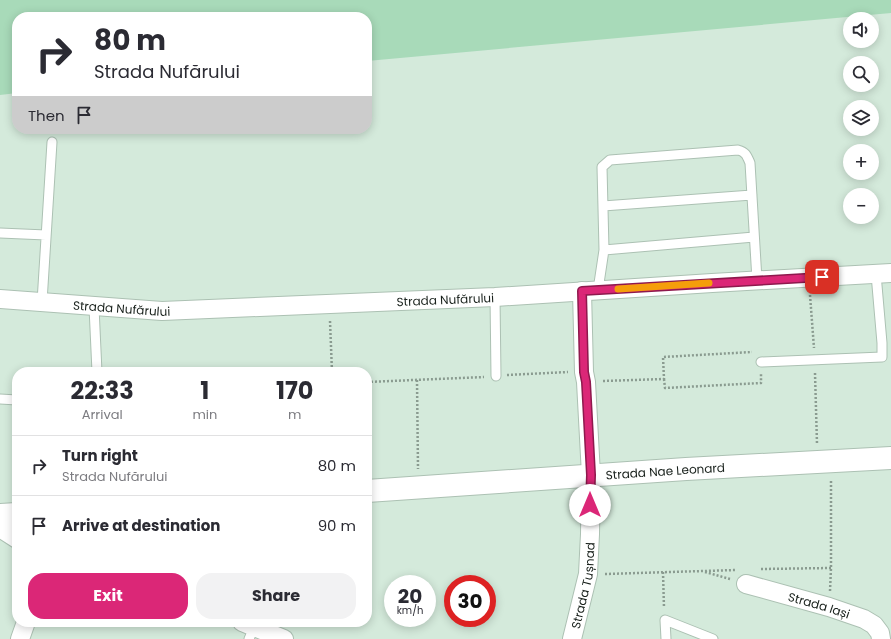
<!DOCTYPE html>
<html lang="en">
<head>
<meta charset="utf-8">
<style>
  body { margin:0; font-family:Poppins,sans-serif; background:#f2f2f3; color:#2b2b33; height:100vh; display:flex; flex-direction:column; font-size:15px; white-space:nowrap }
  * { box-sizing:border-box; margin:0 }
  p { font-size:13px; color:#7c7c81 }
  .icon { flex:none; width:22px; height:22px; fill:none; stroke:currentColor; stroke-width:2; stroke-linecap:round; stroke-linejoin:round }
  .map { position:relative; flex:1; overflow:hidden }
  .details { position:absolute; left:12px; top:367px; width:360px; height:260px; display:flex; flex-direction:column; background:#fff; border-radius:16px; box-shadow:0 2px 10px #0003 }
  .details>* { flex:none }
  .guide { position:absolute; left:12px; top:12px; width:360px; height:122px; border-radius:16px; box-shadow:0 2px 10px #0003; background:#fff; color:#2b2b33; overflow:hidden }
  .buttons { position:absolute; left:843px; top:12px; display:grid; gap:8px }
  .buttons a { display:grid; place-items:center; width:36px; height:36px; border-radius:50%; background:#fff; box-shadow:0 2px 10px #0003; font-size:20px }
  .speed { position:absolute; left:384px; top:575px; display:flex; gap:8px; font-size:20px; font-weight:700; text-align:center }
  .speed>* { display:grid; place-content:center; width:52px; height:52px; border-radius:50%; background:#fff; box-shadow:0 2px 10px #0003; line-height:1 }
  .speed small { font-size:10px; font-weight:400 }
  .speed .limit { border:6px solid #d22; background:#fff; color:#111 }
  .pin { position:absolute; display:grid; place-items:center; width:34px; height:34px; color:#fff; margin:-17px; border-radius:8px; box-shadow:0 2px 6px #0006 }
  .me { position:absolute; width:44px; margin:-22px; rotate:0deg; stroke-linejoin:round; filter:drop-shadow(0 0 3px #0008) }
  .turn { display:flex; align-items:center; gap:14px; height:84px; padding:0 16px; font-size:18px }
  .turn .icon { width:52px; height:52px; stroke-width:2.5 }
  .turn b { display:block; font-size:28px; line-height:34px }
  .then { display:flex; align-items:center; height:38px; padding:0 16px; background:#0003; gap:8px; font-size:15px }
  .eta { display:flex; justify-content:space-evenly; align-items:center; height:68px; text-align:center }
  .eta b { font-size:24px; font-weight:700; line-height:28px }
  .action { display:flex; gap:8px; margin-top:auto; padding:8px 16px }
  .action a { flex:1; height:46px; border-radius:16px; background:#db2777; color:#fff; font-size:16px; font-weight:700; line-height:46px; text-align:center }
  .action a+a { background:#f2f2f3; color:#2b2b33 }
  ul { padding:0; list-style:none }
  li { display:flex; align-items:center; gap:12px; height:60px; padding:0 16px; border-top:1px solid #e1e1e2 }
  li div { flex:1 }
  li b { display:block; font-size:15px }
  li em { font-style:normal }
  .map>svg:first-child { display:block }
</style>
</head>
<body>
<div class="map">
<svg width="891" height="639" viewBox="0 0 891 639">
  <rect width="100%" height="100%" fill="#d4eadb"/>
  <path fill="#a8dab9" d="M0 0H891V13L367 61V17H17V93L0 95Z"/>
  <g fill="none" stroke-linecap="round" stroke-linejoin="round">
    <defs>
      <path id="lane" d="M603 206 752 195
        M0 233 46 235
        M604 250 754 237
        M598 290 604 250 602 167 610 160 738 150C746 152 747 156 750 163L757 280
        M495 297 496 376
        M42 302 52 142
        M94 307 97 372
        M761 362 882 357V343L876 274
        M0 399 17 400
        M249 639 254 627
        M666 639 665 620 713 639"/>
      <g id="street">
        <path id="s1" d="M0 299 162 311 495 297 712 283 891 273"/>
        <path d="M0 528 17 539"/>
        <path id="s2" d="M746 584 829 607 864 619 874 625 880 633 881 639"/>
        <path d="M242 622 284 639"/>
        <path d="M20 639 26 622"/>
        <path id="s3" d="M572 639 588 574 590 534 591 475 586 382 584 372 582 291"/>
      </g>
      <g id="secondary">
        <path id="s4" d="M367 491 686 469 891 458"/>
        <path d="M0 515 17 514"/>
      </g>
    </defs>
    <use href="#lane" stroke="#acc1b3" stroke-width="11"/>
    <use href="#street" stroke="#acc1b3" stroke-width="20"/>
    <use href="#secondary" stroke="#acc1b3" stroke-width="24"/>
    <path stroke="#8a9b90" stroke-width="2.5" stroke-dasharray="2 2" stroke-linecap="butt" d="M810 295 814 348
      M330 321 332 372
      M815 373 817 444
      M507 375 568 372
      M664 379 665 388 761 383V374
      M417 380 418 469
      M603 381 664 379 663 357 752 352
      M367 382 484 377
      M761 569 831 568
      M663 572 664 608
      M705 572 730 579
      M605 574 736 570
      M830 591 831 568V480"/>
    <use href="#lane" stroke="#fff" stroke-width="9"/>
    <use href="#street" stroke="#fff" stroke-width="18"/>
    <use href="#secondary" stroke="#fff" stroke-width="22"/>
  </g>
  <g fill="none" stroke-linecap="round" stroke-linejoin="round">
    <defs>
      <path id="route" d="M590 505 591 475 586 382 584 372 582 291 822 277"/>
    </defs>
    <use href="#route" stroke="#8e194d" stroke-width="10"/>
    <use href="#route" stroke="#db2777" stroke-width="7"/>
    <path stroke="#f59e0b" stroke-width="7" d="M618 289 709 283"/>
  </g>
  <g text-anchor="middle" dominant-baseline="central" stroke-width="3" stroke-linejoin="round" paint-order="stroke">
    <g font-size="12" fill="#18201b" stroke="#d4eadb">
      <text stroke="none"><textPath href="#s1" startOffset="446">Strada Nufărului</textPath></text>
      <text stroke="none"><textPath href="#s1" startOffset="122">Strada Nufărului</textPath></text>
      <text stroke="none"><textPath href="#s4" startOffset="299">Strada Nae Leonard</textPath></text>
      <text stroke="none"><textPath href="#s3" startOffset="55">Strada Tușnad</textPath></text>
      <text stroke="none"><textPath href="#s2" startOffset="76">Strada Iași</textPath></text>
    </g>
  </g>
</svg>
<div class="buttons">
<a><svg class="icon" aria-label="sound" viewBox="0 0 24 24"><path d="M4 9h4l5-4v14l-5-4H4zM17 9q2 3 0 6"/></svg></a>
<a><svg class="icon" aria-label="search" viewBox="0 0 24 24"><circle cx="10" cy="10" r="6"/><path d="M15 15l6 6"/></svg></a>
<a><svg class="icon" aria-label="layers" viewBox="0 0 24 24"><path d="M12 4l9 5-9 5-9-5zM3 14l9 5 9-5"/></svg></a>
<a>+</a>
<a>−</a>
</div>
<div class="speed"><div>20<small>km/h</small></div><div class="limit">30</div></div>
<div class="pin" style="left:822px;top:277px;background:#d93025"><svg class="icon" aria-label="arrive" viewBox="0 0 24 24"><path d="M6 21V4h12l-3 4 3 4H6"/></svg></div>
<svg class="me" style="left:590px;top:505px" viewBox="-20 -20 40 40"><circle r="19" fill="#fff"/><path d="M0-13L10 11 0 6-10 11z" fill="#db2777"/></svg>
<div class="guide">
<div class="turn"><svg class="icon" aria-label="right" viewBox="0 0 24 24"><path d="M7 20v-9h11M14 6l5 5-5 5"/></svg><div><b>80 m</b>Strada Nufărului</div></div>
<div class="then">Then<svg class="icon" aria-label="arrive" viewBox="0 0 24 24"><path d="M6 21V4h12l-3 4 3 4H6"/></svg></div>
</div>
<section class="details">
<div class="eta">
<div><b>22:33</b><p>Arrival</p></div>
<div><b>1</b><p>min</p></div>
<div><b>170</b><p>m</p></div>
</div>
<ul>
<li><svg class="icon" aria-label="right" viewBox="0 0 24 24"><path d="M7 20v-9h11M14 6l5 5-5 5"/></svg><div><b>Turn right</b><p>Strada Nufărului</p></div><em>80 m</em></li>
<li><svg class="icon" aria-label="arrive" viewBox="0 0 24 24"><path d="M6 21V4h12l-3 4 3 4H6"/></svg><div><b>Arrive at destination</b></div><em>90 m</em></li>
</ul>
<div class="action"><a>Exit</a><a>Share</a></div>
</section>
</div>
</body>
</html>
